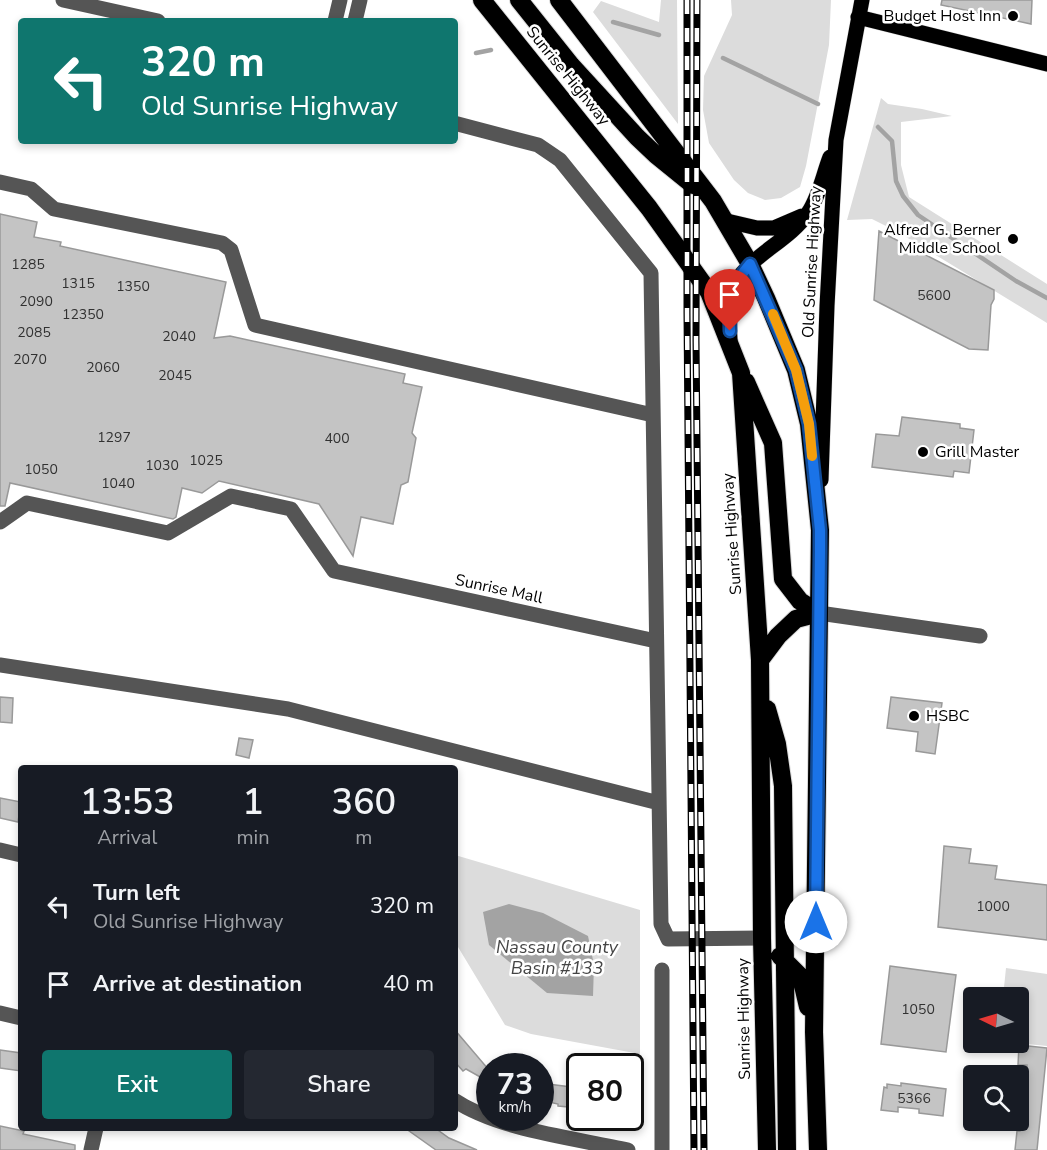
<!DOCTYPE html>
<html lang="en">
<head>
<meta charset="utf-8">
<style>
  body { margin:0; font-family:"Nunito Sans",sans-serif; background:#242831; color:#f1f3f6; height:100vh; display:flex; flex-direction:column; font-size:22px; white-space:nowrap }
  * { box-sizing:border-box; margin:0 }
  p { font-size:20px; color:#9ea1a6 }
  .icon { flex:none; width:33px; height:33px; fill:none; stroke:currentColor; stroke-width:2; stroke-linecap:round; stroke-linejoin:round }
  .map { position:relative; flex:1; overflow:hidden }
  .panel { position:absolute; left:18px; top:765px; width:440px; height:366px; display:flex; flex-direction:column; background:#171b24; border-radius:6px; box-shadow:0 3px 9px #0003 }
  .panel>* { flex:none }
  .hud { position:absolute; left:18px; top:18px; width:440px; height:126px; border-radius:6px; box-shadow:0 3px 9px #0003; background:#0f766e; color:#fff; overflow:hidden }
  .needle { width:39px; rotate:275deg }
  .tools { position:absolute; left:963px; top:987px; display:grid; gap:12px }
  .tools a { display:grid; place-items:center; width:66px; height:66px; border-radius:6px; background:#171b24; box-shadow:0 3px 9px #0003; font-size:30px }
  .speed { position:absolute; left:476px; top:1053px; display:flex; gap:12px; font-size:30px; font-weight:700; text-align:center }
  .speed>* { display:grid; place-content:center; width:78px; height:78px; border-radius:50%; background:#171b24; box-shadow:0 3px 9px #0003; line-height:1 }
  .speed small { font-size:15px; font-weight:400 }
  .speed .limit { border:3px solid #111; border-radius:9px; background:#fff; color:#111 }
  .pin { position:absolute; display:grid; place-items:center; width:51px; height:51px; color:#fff; margin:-62px -26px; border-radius:50% 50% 50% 0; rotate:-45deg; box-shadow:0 0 6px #0007 }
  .pin .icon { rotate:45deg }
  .me { position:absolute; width:66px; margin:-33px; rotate:0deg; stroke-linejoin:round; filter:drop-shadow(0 0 4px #0008) }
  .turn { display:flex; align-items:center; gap:21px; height:126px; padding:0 24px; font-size:27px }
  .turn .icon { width:78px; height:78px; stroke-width:2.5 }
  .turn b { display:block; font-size:42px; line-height:51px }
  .eta { display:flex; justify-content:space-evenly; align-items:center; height:102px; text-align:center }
  .eta b { font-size:36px; font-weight:600; line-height:42px }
  .cta { display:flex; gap:12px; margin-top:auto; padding:12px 24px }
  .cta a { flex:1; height:69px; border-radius:6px; background:#0f766e; color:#fff; font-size:24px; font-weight:600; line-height:69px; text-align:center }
  .cta a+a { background:#242831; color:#f1f3f6 }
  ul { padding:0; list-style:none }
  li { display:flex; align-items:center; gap:18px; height:78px; padding:0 24px }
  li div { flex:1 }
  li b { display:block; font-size:22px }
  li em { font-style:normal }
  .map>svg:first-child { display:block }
</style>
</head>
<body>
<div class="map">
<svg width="1047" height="1150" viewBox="0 0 1047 1150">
  <rect width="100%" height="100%" fill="#fff"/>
  <path fill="#dcdcdc" d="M661 0H677L678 124 593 12 601 1 659 22Z
    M731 0H831L829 45 806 166 800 187 781 198 765 200 748 193 734 180 709 143 703 110 704 76 732 15Z
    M881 98 888 104 922 109 952 116 901 122V165L909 197 1047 284V323L898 232 872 219 847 220Z
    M455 855 640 910V1054L531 1034 505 1025 455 942Z
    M1006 968 1047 974V1046L1017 1043 1018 1042V998L1003 997Z"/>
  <path fill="#a3a3a3" d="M509 904 543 913 588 936 594 965 593 996 547 993 489 945 483 912Z"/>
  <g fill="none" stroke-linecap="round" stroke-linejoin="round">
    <path stroke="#a3a3a3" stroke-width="4.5" d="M613 22 659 35
      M476 53 491 50
      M723 58 818 104
      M878 127 892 141 896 181 903 196 918 215 1016 281 1047 298"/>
  </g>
  <path fill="#c4c4c4" stroke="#999" stroke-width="1.5" d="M942 0H1032L1031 24 941 5Z
    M0 214 37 222 34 237 61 242 60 246 226 282 214 338 230 336 405 374 403 383 422 387 412 433 416 438 408 482 401 485 393 524 361 517 353 556 319 504 219 481 202 493 182 488 176 517 173 519 10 483 5 506H0Z
    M879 231 994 290V299L991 305 988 350 969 349 874 300Z
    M902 417 960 424V428L974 430 969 473 954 471 953 477 872 467 876 434 899 436Z
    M0 697 13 698 12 723 0 722Z
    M891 697 942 703 935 754 916 751 918 732 887 728Z
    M239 738 253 740 249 758 236 755Z
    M0 798 21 802 18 822 0 818Z
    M944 846 971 849 969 863 997 866 995 879 1047 885V940L938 927Z
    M890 966 956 975 946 1052 881 1044Z
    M454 1029 489 1070V1082L466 1069 463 1071 454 1061Z
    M1019 1045 1047 1048 1037 1150H1015L1017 1131H1020L1027 1065H1018Z
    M0 1050 21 1053V1071L0 1068Z
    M540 1083 579 1088V1108L558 1106V1104L540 1100Z
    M901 1083 946 1089 943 1116 919 1113V1109L898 1107V1112L881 1110 884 1087 887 1088V1084L901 1086Z
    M0 1126 24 1131 23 1134 75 1145V1150H0Z
    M405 1128H435L449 1138 477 1150H436Z"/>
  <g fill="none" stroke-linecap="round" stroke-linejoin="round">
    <defs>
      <path id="major" d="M858 17 1047 64
        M727 221 757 228H774L802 216
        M730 339C729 324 728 307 732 292 742 258 787 244 808 213 819 197 823 175 830 157
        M821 480 827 306 836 140 862 0"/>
      <path id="highway" d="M482 0 649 208 709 292 741 373 760 660 762 938 767 1150
        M519 0 571 65 637 137 656 155 693 185
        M559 0 713 201 750 264 766 298 796 370 809 424 820 530 814 1032 818 1150
        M746 382 773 443 783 579 800 601 819 613
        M760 660 778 636 796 619 819 613
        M767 709 777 744 783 786 787 1150
        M780 956 801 977 808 1007"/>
    </defs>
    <use href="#major" stroke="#dbdbdb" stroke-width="16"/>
    <use href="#highway" stroke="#dbdbdb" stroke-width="20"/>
    <path stroke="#555" stroke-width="15" d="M63 0 158 21
      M335 21 340 0
      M355 21 360 0
      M454 123 538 145 560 160 651 273 661 924 668 939 762 938
      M0 182 31 189 54 209 222 243 231 250 255 325 653 415
      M0 522 27 503 168 533 231 496 291 509 334 571 656 641
      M819 613 980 636
      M0 665 288 709 659 803
      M0 850 21 855
      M662 970V1150
      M0 1013 21 1018
      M454 1100C499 1130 574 1138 628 1150
      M91 1150 96 1128"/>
    <use href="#major" stroke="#000" stroke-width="15"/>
    <use href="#highway" stroke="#000" stroke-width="18"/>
    <defs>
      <path id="rail" d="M687 0V313L694 1150
        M697 0 696 340 704 1150"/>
    </defs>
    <use href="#rail" stroke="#000" stroke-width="7"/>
    <use href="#rail" stroke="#fff" stroke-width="4.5" stroke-dasharray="14" stroke-linecap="butt"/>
  </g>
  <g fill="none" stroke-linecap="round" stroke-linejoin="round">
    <defs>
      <path id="route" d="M730 331C729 303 731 286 750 264L796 370 809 424 820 530V551L816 922"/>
    </defs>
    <use href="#route" stroke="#114b97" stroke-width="15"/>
    <use href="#route" stroke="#1a73e8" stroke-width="10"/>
    <path stroke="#f59e0b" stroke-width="10" d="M773 314 796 370 809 424 812 456"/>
  </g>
  <g fill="#000" stroke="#fff" stroke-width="2">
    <circle cx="1013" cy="16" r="6"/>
    <circle cx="1013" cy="239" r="6"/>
    <circle cx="923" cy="452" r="6"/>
    <circle cx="914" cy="716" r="6"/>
  </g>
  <g text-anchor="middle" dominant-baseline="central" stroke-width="5" stroke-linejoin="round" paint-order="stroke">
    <g font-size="14" fill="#313131">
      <text x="28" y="264">1285</text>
      <text x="78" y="283">1315</text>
      <text x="133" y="286">1350</text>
      <text x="934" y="295">5600</text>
      <text x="36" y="301">2090</text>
      <text x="83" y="314">12350</text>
      <text x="34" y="332">2085</text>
      <text x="179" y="336">2040</text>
      <text x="30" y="359">2070</text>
      <text x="103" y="367">2060</text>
      <text x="175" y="375">2045</text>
      <text x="114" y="437">1297</text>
      <text x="337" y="438">400</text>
      <text x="206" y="460">1025</text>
      <text x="162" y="465">1030</text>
      <text x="41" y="469">1050</text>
      <text x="118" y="483">1040</text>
      <text x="993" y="906">1000</text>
      <text x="918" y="1009">1050</text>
      <text x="914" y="1098">5366</text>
    </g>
    <g font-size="16" fill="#000" stroke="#fff" text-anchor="end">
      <text x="1001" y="16">Budget Host Inn</text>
      <text x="1001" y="230">Alfred G. Berner<tspan x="1001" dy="18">Middle School</tspan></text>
      <text x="935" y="452" text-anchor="start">Grill Master</text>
      <text x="926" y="716" text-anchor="start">HSBC</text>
    </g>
    <g font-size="16" fill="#000" stroke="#fff">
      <text transform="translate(568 76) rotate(51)">Sunrise Highway</text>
      <text transform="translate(812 262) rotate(-87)">Old Sunrise Highway</text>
      <text transform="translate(732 534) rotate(-94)">Sunrise Highway</text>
      <text transform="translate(499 589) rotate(12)">Sunrise Mall</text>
      <text transform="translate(744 1019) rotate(-91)">Sunrise Highway</text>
    </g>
    <g font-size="18" font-style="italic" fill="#444" stroke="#fff">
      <text x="557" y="947">Nassau County<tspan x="557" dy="21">Basin #133</tspan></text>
    </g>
  </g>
</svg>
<div class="tools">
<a><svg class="needle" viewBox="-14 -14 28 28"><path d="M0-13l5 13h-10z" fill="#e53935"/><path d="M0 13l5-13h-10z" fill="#9ea1a6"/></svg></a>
<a><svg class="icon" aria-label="search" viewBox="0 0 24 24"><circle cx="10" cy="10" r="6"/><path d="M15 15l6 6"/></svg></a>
</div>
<div class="speed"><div>73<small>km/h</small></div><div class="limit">80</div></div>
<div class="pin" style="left:730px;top:331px;background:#d93025"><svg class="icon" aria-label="arrive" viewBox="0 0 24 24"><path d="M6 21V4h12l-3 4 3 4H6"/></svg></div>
<svg class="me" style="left:816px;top:922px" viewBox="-20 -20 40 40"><circle r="19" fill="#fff"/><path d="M0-13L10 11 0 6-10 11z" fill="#1a73e8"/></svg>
<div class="hud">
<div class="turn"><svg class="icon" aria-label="left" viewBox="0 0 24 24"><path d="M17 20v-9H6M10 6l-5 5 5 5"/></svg><div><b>320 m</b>Old Sunrise Highway</div></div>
</div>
<section class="panel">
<div class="eta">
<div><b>13:53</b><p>Arrival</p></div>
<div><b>1</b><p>min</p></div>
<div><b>360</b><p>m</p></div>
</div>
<ul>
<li><svg class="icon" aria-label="left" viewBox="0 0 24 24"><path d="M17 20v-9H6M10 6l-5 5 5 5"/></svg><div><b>Turn left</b><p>Old Sunrise Highway</p></div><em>320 m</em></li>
<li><svg class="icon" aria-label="arrive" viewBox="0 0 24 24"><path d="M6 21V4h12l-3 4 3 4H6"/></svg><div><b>Arrive at destination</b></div><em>40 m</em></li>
</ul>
<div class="cta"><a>Exit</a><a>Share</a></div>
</section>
</div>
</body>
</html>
